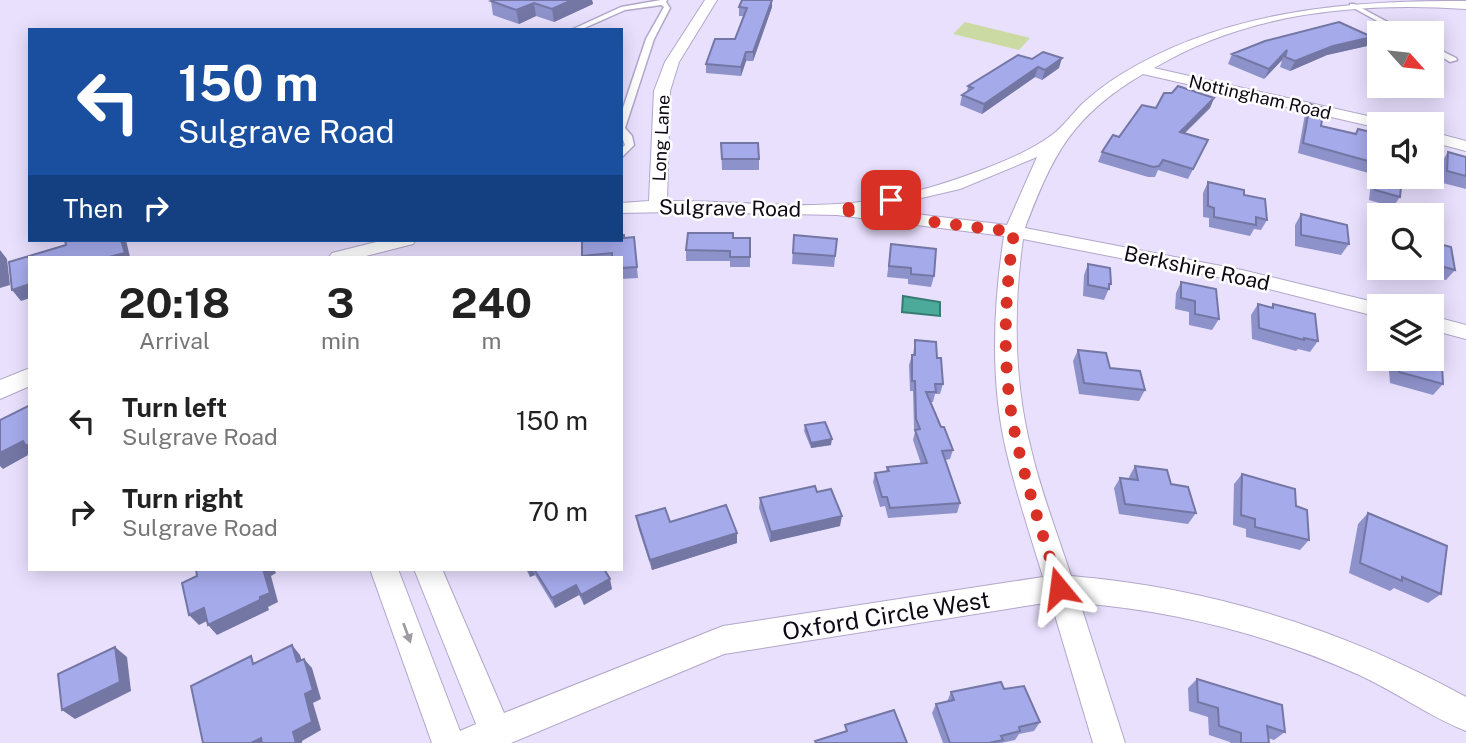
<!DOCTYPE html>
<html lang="en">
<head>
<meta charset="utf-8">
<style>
  body { margin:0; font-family:"Public Sans",sans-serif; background:#f6f6f6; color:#222; height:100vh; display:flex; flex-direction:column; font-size:26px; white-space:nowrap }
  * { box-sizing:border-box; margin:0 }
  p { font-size:23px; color:#767676 }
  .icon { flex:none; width:38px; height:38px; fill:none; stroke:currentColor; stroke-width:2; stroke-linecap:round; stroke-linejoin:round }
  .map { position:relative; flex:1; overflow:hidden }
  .panel { position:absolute; left:28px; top:256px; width:595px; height:315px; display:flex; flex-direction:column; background:#fff; border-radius:0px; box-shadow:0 4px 18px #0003 }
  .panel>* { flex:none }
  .top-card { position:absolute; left:28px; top:28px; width:595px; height:214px; border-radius:0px; box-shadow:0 4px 18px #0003; background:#1a4fa0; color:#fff; overflow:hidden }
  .needle { width:46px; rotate:117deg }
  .controls { position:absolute; left:1367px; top:21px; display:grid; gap:14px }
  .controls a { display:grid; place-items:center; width:77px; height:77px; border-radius:0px; background:#fff; box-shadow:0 4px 18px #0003; font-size:35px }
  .pin { position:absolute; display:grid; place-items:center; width:60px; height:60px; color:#fff; margin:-30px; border-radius:14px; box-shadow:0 4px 10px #0006 }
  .me { position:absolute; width:77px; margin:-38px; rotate:344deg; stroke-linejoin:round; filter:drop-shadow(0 0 5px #0008) }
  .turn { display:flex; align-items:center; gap:24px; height:147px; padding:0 35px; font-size:32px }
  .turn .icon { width:91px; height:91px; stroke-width:2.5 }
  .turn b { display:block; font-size:49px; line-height:60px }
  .then { display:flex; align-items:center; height:66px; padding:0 35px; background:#0003; gap:14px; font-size:26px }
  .eta { display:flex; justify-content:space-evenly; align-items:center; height:119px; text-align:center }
  .eta b { font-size:42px; font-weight:700; line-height:49px }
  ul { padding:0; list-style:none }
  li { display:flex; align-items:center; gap:21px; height:91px; padding:0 35px }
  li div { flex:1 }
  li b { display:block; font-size:26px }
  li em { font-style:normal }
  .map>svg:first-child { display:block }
</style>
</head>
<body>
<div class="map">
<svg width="1466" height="743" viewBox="0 0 1466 743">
  <rect width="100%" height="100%" fill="#e9e0fe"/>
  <path fill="#cbdaa2" d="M965 22 1030 38 1019 50 953 34Z"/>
  <path fill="#4baa99" stroke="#397a71" stroke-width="2" d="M903 296 940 302V316L902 312Z"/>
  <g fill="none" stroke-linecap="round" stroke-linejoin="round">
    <defs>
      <path id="lane" d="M661 0H667L666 2 670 8 654 39 625 128 632 136 634 145 621 158V149L625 145 621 134V114L646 39 664 7 661 5 625 10 580 30H571L621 7Z
        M1350 4H1354L1408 33H1399L1350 6Z
        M1432 46 1456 58 1457 60 1450 62 1432 51Z"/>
      <path id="street" d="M705 0H717L679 62 670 91 667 201C724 200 781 208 837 204 881 202 930 189 971 174 998 164 1029 152 1052 135 1063 127 1072 114 1082 104 1093 94 1107 83 1120 75 1224 11 1345 0 1466 1V9C1359 2 1248 12 1154 68L1381 119 1389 124H1379V128L1143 74C1072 116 1053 154 1025 228L1242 270 1386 305 1379 306V317L1242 282 1023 239C1013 310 1014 384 1032 453 1042 495 1058 535 1071 576 1212 588 1343 629 1466 697V731C1428 716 1395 691 1357 674 1269 635 1176 611 1080 603L1125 743H1093L1051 602 724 654 511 743H432L370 569H398L460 731 476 724 414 569H442L504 713 723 626 1043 577C1031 537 1017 496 1007 454 990 384 993 307 1004 236L837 215 674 212 621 213V203L649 201 654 91 665 62ZM1037 157 1007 225 874 209 960 189Z
        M1432 132 1466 141V151L1432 142Z
        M384 240H416L413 244 362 257H329L332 253Z
        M1432 316 1466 325V339L1432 330Z
        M30 368V386L0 399V380Z"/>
    </defs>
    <use href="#lane" stroke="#b2a6ca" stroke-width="3"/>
    <use href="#street" stroke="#b2a6ca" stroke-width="2"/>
    <use href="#lane" fill="#fff" fill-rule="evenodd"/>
    <use href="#street" fill="#fff" fill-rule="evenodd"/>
  </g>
  <path fill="#8e92ca" d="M494 0H592L593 4 554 22 536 16 519 24 493 15 491 1Z
    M739 7H772L753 61H746L741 76 706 73V64L735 39 743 16H739Z
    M1372 37 1367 46 1327 55 1290 71 1280 67 1282 60 1264 79 1228 64 1232 54Z
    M1018 55 1059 68 1042 80 1035 77 982 114 960 105 962 95 967 92 968 86Z
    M1214 98 1210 108 1184 133 1208 140 1188 179 1158 170 1155 177H1148L1098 162 1102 152 1156 108Z
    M1310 104 1321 126 1355 134 1358 129 1400 197 1393 207 1369 200 1372 174 1298 153 1305 114Z
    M721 143 759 159V170H722Z
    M1448 152 1466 157V189L1439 182 1441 163Z
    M1208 182 1244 195 1267 220 1261 230 1254 229 1250 236 1209 227V218L1203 217V193Z
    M1301 214 1349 244 1341 255 1295 246V225Z
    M794 235 837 239 834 267 792 264Z
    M634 237 638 278 621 279V257H582V240Z
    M733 238H750V267H730V261H686V250Z
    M1432 242 1455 270 1446 280 1431 277 1429 279 1387 269V268H1432Z
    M891 244 934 276 931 287 908 284V279L887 277Z
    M1088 264 1111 284 1104 300 1083 296 1084 275Z
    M1181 282 1219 319 1212 330 1189 325V312L1175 309 1176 293Z
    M1258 304 1271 307 1273 304 1318 341 1310 352 1298 349 1296 351 1252 339 1251 315Z
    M915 340 937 358 943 384 940 394H935L933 402H931L941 427 953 450 950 459 945 460 960 503 957 513 888 518 885 506 880 507 873 482 875 473 886 472 887 467 921 464 913 440 915 432 914 429 913 391H910L909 365 912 355H913Z
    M1078 350 1110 368 1145 390 1139 401 1079 394 1073 361Z
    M1388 359H1432L1443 384 1433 395 1390 383Z
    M805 425 831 445 811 448 804 431Z
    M1135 466 1171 484 1196 513 1188 524 1119 514 1114 488 1120 478 1129 479V477Z
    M1242 474 1296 506 1309 540 1300 550 1246 537V529L1233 525 1234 484Z
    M817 492 840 526 770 542 759 508 760 498Z
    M1368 513 1441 594 1428 603 1394 588 1390 591 1349 573 1358 524Z
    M636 516 670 522 737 543 652 570 638 527Z
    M526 569H604L612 589 584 605 579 595 555 608 535 575 530 577Z
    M1197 679 1285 732 1274 740 1268 738 1269 743H1230V742L1209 735 1208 717 1189 711 1188 688Z
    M1004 689 1040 722 1034 731 1019 734 1015 740 1001 743H943L932 713 936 704 947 702 951 692Z"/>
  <path fill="#7477a4" d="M572 0H592L593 4 554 22 552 9Z
    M772 0V7L753 61V52Z
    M534 3 536 16 519 24 516 10Z
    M1372 37 1367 46 1327 55 1290 71 1295 61 1333 46Z
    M1287 50 1282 60 1264 79 1269 69Z
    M746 52V61L741 76V67Z
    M1062 58 1059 68 1042 80 1045 70Z
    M1038 67 1035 77 982 114 984 104Z
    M1214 98 1210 108 1176 142 1180 132Z
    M121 240H126L130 257H109Z
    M0 250 7 259 10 285 0 288Z
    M30 284V298L21 301 12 290Z
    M832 439 831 445 811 448V443Z
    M23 441 30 444V454L3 469 0 466V453Z
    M842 516 840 526 770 542 771 532Z
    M737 533V543L652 570 650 560Z
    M263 569H274L276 573 271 576 278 602 268 607 269 610 217 635 208 625 260 597Z
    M528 569H532L535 575 530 577Z
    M610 579 612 589 584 605 581 595Z
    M576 585 579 595 555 608 552 598Z
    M204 608 213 618 199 625 189 615Z
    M292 645 300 655 305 672 297 662Z
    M115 647 127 657 131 691 75 719 62 710Z
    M304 659 312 668 321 699 313 703 321 730 302 741V743H296L293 732 305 694Z
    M261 738 267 743H251Z"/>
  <path fill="#a5aaeb" stroke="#7477a4" stroke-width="2" d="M494 0H572L552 9 534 3 516 10 491 1Z
    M742 0H772L753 52H746L741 67 706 64 715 39H735L747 8 739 7Z
    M1339 22 1372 37 1333 46 1295 61 1285 57 1287 50 1269 69 1232 54 1265 41Z
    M1043 52 1062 58 1045 70 1038 67 984 104 962 95 973 88 968 86 1018 55 1032 59Z
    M1178 86 1214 98 1180 132 1208 140 1193 169 1163 160 1159 166 1153 167 1102 152 1113 135 1119 137 1142 105 1156 108 1164 93H1172Z
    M1310 104 1324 108 1321 126 1356 134 1358 129 1379 134V177H1402L1400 197 1375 190 1379 164 1303 143Z
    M721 143H758L759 159H722Z
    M1448 152 1466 157V176L1447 171Z
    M1208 182 1244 190V195L1265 199 1267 220 1256 217V225L1214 217V208L1208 206Z
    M1301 214 1347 225 1349 244 1301 235Z
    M688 233H733V238H750V257H730V251L686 250Z
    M621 235H624V238L634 237 637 267 621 268V257H612V253L582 256V240H621Z
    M794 235 837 239 835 256 793 253Z
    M65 240H121L125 253 109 257H30V284L12 290 9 262 66 245Z
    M1432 242 1451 247 1455 270 1437 265 1438 268 1432 267Z
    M891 244 936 249 934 276 911 274V268L889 266Z
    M1088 264 1110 268 1111 284H1109V289L1088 285Z
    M1181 282 1216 289 1219 319 1195 314V301L1181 298Z
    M1258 304 1273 308V304L1315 314 1318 341 1304 338V340L1259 328Z
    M915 340 936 342 937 358H941L943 384H935L936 392H926L941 427H944L953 450 942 451 960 503 890 508 887 497H882L875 473 889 471 887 467 927 463 915 430 920 429 916 419 915 381H912V355H915Z
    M1432 345 1441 347 1443 384 1399 372 1398 359H1432Z
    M1078 350 1106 353 1110 368 1140 371 1145 390 1084 383Z
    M30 405V444L26 446 23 441 0 453V420Z
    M825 422 832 439 811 443 805 425Z
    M1135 466 1167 470 1171 484 1188 487 1196 513 1125 504 1120 478 1138 480Z
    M1242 474 1295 489 1296 506 1307 510 1309 540 1255 527V519L1241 515Z
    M815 486 817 492 831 489 842 516 771 532 760 498Z
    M726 505 737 533 650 560 636 516 665 508 670 522Z
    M1368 513 1447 546 1441 594 1402 577V581L1360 563Z
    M196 569H263L270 593 260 597V600L208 625 204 608 189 615 182 583 197 576Z
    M534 569H604L610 579 581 595 576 585 552 598Z
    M292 645 297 662 304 659 313 690 305 694 312 722 293 732 296 743H262L261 738 251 743H203L191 686 251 656 253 664Z
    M115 647 120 682 62 710 58 674Z
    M1197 679 1282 705 1285 732 1267 726 1269 743H1241V733L1219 726 1218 708 1198 702Z
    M1001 682 1004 689 1024 686 1040 722 1019 727 1020 731 1001 736 1003 740 989 743H950L936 704 954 700 951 692Z
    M894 710 907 743H816L815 741 847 731 845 725Z"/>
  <defs><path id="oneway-solid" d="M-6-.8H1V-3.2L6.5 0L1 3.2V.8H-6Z" transform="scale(1.75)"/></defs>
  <use fill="#9f9da1" href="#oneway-solid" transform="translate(407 633) rotate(70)"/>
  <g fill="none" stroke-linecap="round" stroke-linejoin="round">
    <path stroke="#d93025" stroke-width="12" stroke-dasharray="0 21.6" d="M891 200 838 210 1014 232C1003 305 1001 383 1020 455 1031 500 1046 544 1059 588"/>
  </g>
  <g text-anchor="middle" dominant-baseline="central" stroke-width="5" stroke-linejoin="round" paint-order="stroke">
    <g font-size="18" fill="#0e0915" stroke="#fff">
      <text transform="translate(1260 97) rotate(13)">Nottingham Road</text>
      <text transform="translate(661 138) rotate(-87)">Long Lane</text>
    </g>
    <g font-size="21" fill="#0e0915" stroke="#fff">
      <text transform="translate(730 208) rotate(1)">Sulgrave Road</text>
      <text transform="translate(1197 268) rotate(12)">Berkshire Road</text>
    </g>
    <g font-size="24" fill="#0e0915" stroke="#fff">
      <text transform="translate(886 615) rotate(-9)">Oxford Circle West</text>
    </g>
  </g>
</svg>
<div class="controls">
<a><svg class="needle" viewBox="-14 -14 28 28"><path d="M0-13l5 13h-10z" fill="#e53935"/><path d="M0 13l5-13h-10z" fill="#767676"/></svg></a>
<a><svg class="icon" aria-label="sound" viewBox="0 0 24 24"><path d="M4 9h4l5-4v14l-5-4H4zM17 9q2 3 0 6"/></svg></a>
<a><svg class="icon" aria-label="search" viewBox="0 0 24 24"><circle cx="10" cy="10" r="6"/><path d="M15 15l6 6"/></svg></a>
<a><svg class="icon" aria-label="layers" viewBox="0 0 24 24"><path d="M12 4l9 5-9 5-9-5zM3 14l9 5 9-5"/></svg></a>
</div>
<div class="pin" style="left:891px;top:200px;background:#d93025"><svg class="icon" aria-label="arrive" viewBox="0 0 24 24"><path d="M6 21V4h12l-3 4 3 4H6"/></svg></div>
<svg class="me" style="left:1059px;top:588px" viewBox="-20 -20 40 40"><path d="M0-17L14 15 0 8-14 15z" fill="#d93025" stroke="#fff" stroke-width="4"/></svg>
<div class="top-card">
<div class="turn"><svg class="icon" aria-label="left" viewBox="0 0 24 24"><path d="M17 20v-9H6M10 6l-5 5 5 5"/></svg><div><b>150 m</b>Sulgrave Road</div></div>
<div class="then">Then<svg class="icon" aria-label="right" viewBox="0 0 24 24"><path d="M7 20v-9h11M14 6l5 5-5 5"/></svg></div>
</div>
<section class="panel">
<div class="eta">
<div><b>20:18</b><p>Arrival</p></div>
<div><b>3</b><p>min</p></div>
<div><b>240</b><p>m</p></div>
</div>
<ul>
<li><svg class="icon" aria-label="left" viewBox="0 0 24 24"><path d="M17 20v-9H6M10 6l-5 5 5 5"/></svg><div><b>Turn left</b><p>Sulgrave Road</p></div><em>150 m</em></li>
<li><svg class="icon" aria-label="right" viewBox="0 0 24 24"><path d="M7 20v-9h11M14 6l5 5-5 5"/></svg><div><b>Turn right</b><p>Sulgrave Road</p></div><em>70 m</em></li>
</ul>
</section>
</div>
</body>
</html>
